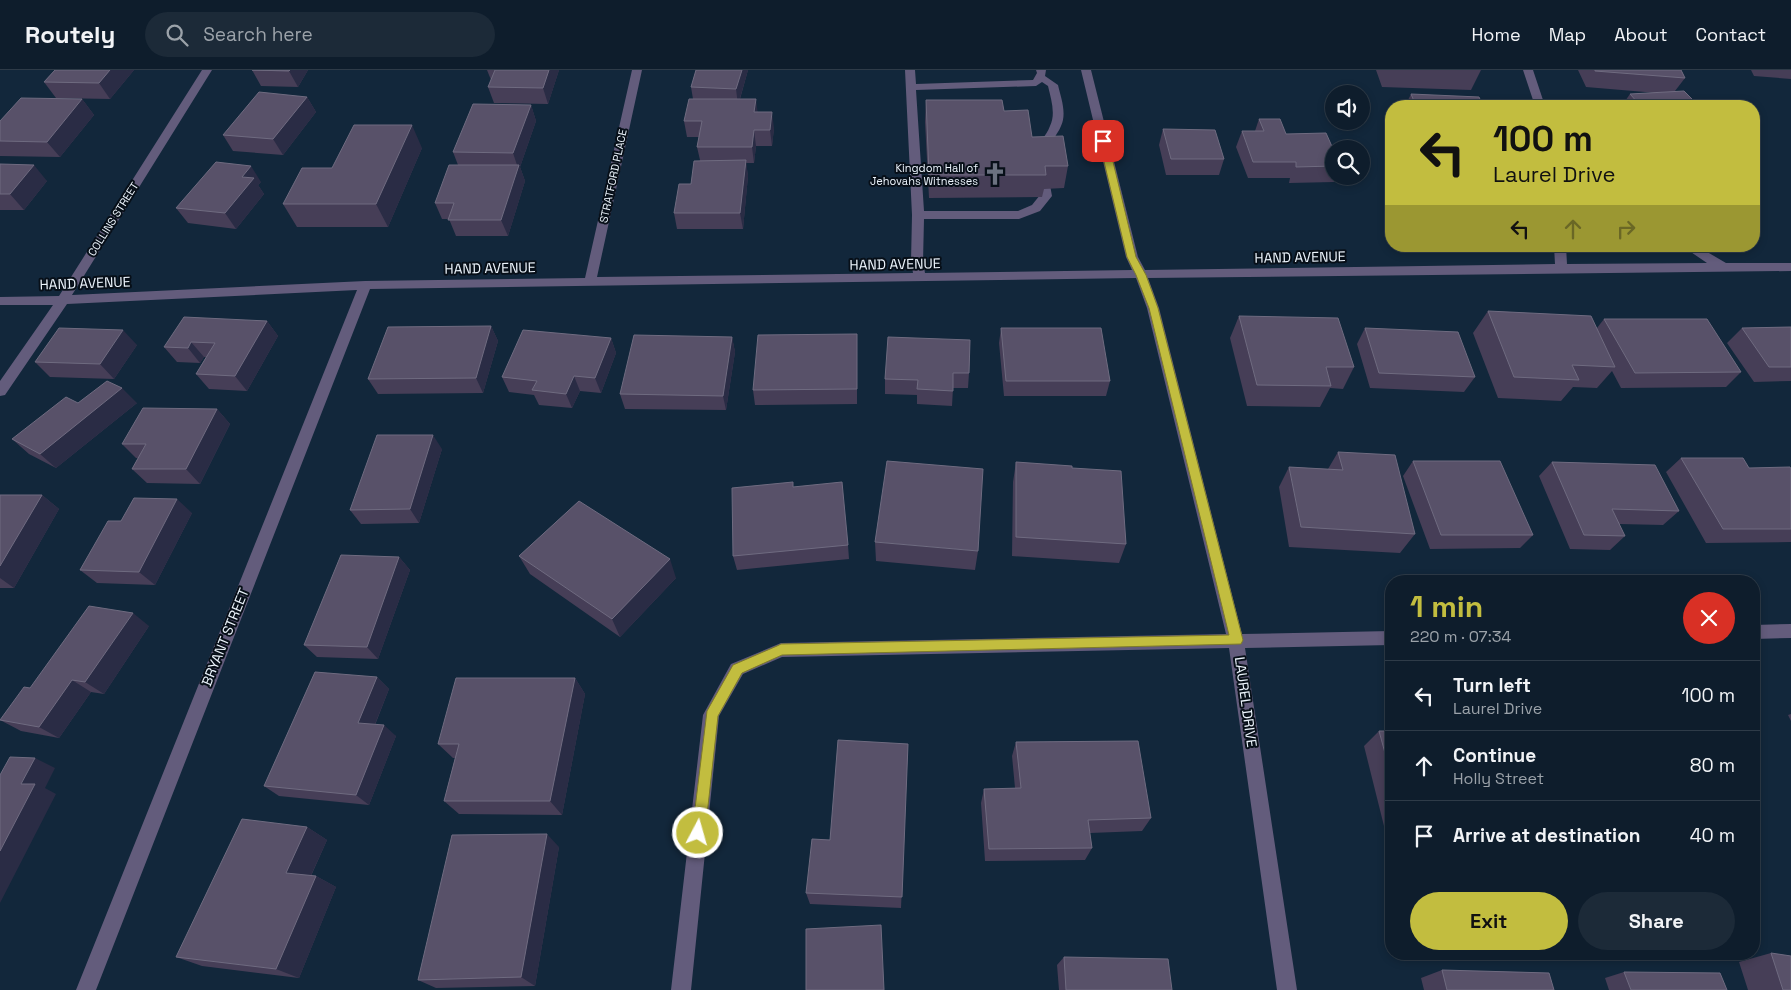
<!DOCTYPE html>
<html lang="en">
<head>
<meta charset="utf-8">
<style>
  body { margin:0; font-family:"Space Grotesk",sans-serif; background:#1c2a38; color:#f1f3f6; height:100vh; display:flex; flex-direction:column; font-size:19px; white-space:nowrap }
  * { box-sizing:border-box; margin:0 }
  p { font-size:16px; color:#9ba2a9 }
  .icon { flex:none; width:28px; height:28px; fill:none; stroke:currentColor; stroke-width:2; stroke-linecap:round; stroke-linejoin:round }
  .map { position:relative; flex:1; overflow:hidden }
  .details { position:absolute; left:1385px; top:505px; width:375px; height:385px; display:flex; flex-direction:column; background:#0e1d2c; border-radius:20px; box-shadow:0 2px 8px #0003,0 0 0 1px #2e3b48 }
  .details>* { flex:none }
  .guide { position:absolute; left:1385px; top:30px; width:375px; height:152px; border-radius:20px; box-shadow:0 2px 8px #0003,0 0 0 1px #2e3b48; background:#c2bd3f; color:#111; overflow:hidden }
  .fabs { position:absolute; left:1325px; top:15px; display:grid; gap:10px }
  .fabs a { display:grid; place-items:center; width:45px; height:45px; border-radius:50%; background:#0e1d2c; box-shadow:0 2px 8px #0003,0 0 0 1px #2e3b48; font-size:25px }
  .pin { position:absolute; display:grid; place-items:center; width:42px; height:42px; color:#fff; margin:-21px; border-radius:10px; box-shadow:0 2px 8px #0006 }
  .me { position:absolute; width:55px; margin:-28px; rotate:6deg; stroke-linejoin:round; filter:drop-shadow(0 0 4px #0008) }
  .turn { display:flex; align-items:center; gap:18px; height:105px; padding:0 25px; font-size:22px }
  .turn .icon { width:65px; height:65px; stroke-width:2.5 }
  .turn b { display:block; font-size:35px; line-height:42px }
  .lanes { display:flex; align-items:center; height:48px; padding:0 25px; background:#0003; justify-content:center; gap:25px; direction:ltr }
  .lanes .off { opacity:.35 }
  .round { display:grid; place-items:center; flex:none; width:52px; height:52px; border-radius:26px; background:#1c2a38 }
  .overview { display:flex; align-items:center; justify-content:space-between; height:85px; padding:0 25px }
  h1 { font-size:30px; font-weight:700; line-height:38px; color:#c2bd3f }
  .action { display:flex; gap:10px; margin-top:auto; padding:10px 25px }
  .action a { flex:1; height:58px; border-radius:30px; background:#c2bd3f; color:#111; font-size:20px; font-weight:700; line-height:58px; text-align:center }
  .action a+a { background:#1c2a38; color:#f1f3f6 }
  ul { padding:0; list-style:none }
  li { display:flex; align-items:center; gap:15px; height:70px; padding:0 25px; border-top:1px solid #2e3b48 }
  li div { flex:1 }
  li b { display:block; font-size:19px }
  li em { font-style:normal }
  header { display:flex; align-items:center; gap:30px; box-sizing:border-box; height:70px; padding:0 25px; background:#0e1d2c; border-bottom:1px solid #2e3b48 }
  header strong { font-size:24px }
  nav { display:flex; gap:28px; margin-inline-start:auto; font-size:18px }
  .search { width:350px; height:45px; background:#1c2a38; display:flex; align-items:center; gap:12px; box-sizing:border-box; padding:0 18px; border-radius:28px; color:#9ba2a9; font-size:19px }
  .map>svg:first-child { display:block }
</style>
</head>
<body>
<header>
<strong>Routely</strong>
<div class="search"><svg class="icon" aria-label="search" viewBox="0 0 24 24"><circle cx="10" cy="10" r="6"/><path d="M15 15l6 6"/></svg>Search here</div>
<nav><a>Home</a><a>Map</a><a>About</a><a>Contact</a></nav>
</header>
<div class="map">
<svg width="1791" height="920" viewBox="0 0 1791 920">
  <rect width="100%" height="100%" fill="#12273b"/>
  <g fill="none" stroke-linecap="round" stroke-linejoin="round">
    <path fill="#635c7c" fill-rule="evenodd" d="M202 0H212L72 225 365 211 585 208 632 0H642L597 207 913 203 911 192 912 145 905 0H915L916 14 1033 10 1037 3 1036 0H1046L1045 6 1058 15C1061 28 1067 43 1061 56 1057 66 1048 73 1048 85L1042 88 1036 85C1037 73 1046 67 1050 56 1056 44 1051 29 1048 16L1042 12 1036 16 916 20 924 141H1018L1032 135 1040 125 1042 115H1050L1052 126 1040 141 1019 149H924L923 192 925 203 1132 200 1126 187 1081 0H1091L1138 187 1145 200 1555 194 1554 176H1566L1567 194 1707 193 1682 176H1697L1726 193H1791V201L1148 208 1159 238 1242 564 1391 561V575L1245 578 1297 920H1277L1229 578 782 587 743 604 719 646 691 920H671L703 645 731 594 781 573 1226 564 1147 238 1136 208 370 219 96 920H76L357 220 67 234 5 325 0 326V311L53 235H0V227L59 226Z
      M1523 0H1533L1545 36H1535Z
      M1791 554V568L1754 569V555Z"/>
  </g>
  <path fill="#463e57" d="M55 0H134L110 29 56 28 44 12Z
    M252 0H308L298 17 261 16Z
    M487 0H559L548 34 494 33 488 17 491 10Z
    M696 0H748L740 29 758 42 774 58 772 76H756L754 93H746L748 106 743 159H677L674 143 691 114 700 90 697 77 699 67H687L684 51 693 29 691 17Z
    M1376 0H1481L1471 20 1382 17Z
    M1578 0H1681L1685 8 1675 21 1699 36H1612L1613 35 1623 34 1630 24 1657 23 1586 17Z
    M1751 0H1791V9L1754 6Z
    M1411 24 1483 36H1405Z
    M307 27 316 42 283 85 233 81 223 65Z
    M82 29 94 45 60 87 0 86V51Z
    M926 30 1004 41 1032 67 1068 96 1064 118 1044 119 1042 127 929 128 925 52Z
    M531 35 536 51 520 97 525 111 508 166H456L449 149H442L435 133 458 95 453 82Z
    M1259 49 1286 64 1334 81V106H1336L1334 112 1289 113 1290 108H1248L1236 77 1242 61H1255Z
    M1163 59 1224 89 1219 105H1166L1159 75Z
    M422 78 388 157H297L283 134 332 98Z
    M0 94 47 111 24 140H0Z
    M261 112 258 115 264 124 236 159 188 153 176 138Z
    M1488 241 1597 258 1604 249 1741 302 1726 317 1621 318 1612 301 1597 318 1573 317 1561 331 1498 328 1473 263Z
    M1239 246 1354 297 1343 319 1330 318 1320 337 1247 336 1230 268Z
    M267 251 278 266 247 321 209 319 196 304 206 287H204L200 293 177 292 164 277Z
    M491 256 498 271 483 323 378 324 368 309Z
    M1791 257V311L1754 312 1727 273 1742 258Z
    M1001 258 1110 311 1106 326H1004L999 273Z
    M1365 258 1475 307 1464 322 1370 318 1357 274Z
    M857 264V334L755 335 753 320Z
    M732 267 735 282 726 340 625 339 620 324Z
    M611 268 616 283 601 323 580 321 572 338 539 335 534 325 509 322 502 307Z
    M970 270 969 303 968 318H953L952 336 917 334V325L885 324V309Z
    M137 275 114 309 50 307 35 292Z
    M78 333H137L56 398 29 384 12 369Z
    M217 339 230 354 200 414 147 413 132 399 138 388H136L122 374Z
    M442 379 419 453 361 454 350 440Z
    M1338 382 1415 464 1400 483 1289 477 1279 417 1289 397 1328 399Z
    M1681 388 1749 398 1791 399V472L1706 473 1666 402Z
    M1413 391 1533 465 1520 478 1430 479 1403 406Z
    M1016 392 1072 398 1126 474 1119 493 1012 486 1013 412Z
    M1552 392 1679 441 1663 455 1619 454 1625 466 1610 480 1570 479 1539 406Z
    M794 417 848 475 849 489 737 500 733 486Z
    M0 425H42L59 439 14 518H0Z
    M192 443 155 515 97 513 80 500 121 451Z
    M875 472 978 481 975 500 876 491Z
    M519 486 676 508 620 567 530 504Z
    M399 487 410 500 378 589 317 587 304 575Z
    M149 556 104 624 91 622 59 668 21 661 0 650 30 618Z
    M377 607 389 619 375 655 396 666 369 735 279 726 264 716Z
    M575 608 585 624 562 745 459 744 444 731 455 688H453L438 674Z
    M1791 644V651L1788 645Z
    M1379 661H1391V784L1364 676Z
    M1016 672 1151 748 1142 761 1090 763 1092 778 1085 790 985 791 981 733 984 719 1015 718 1012 686Z
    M908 674 901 838 810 834 806 823 830 770Z
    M307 757 327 770 311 806H316L336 817 299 908 202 896 176 887Z
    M559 777 535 916 436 918 418 910Z
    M1771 883 1791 920H1748L1739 892Z
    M1064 887 1172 920H1059L1057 895Z
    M1442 900 1554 920H1424L1421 908Z
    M1624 902 1727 920H1609L1605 908Z"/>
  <path fill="#2a2c45" d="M110 0H134L110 29 99 13Z
    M290 0H308L298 17 289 1Z
    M549 0H559L548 34 543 18Z
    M742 0H748L738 35 736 19Z
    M307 27 316 42 283 85 273 69Z
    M82 29 94 45 60 87 47 72Z
    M756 29 758 45 754 42Z
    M531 35 536 51 520 97 525 111 508 166 501 150 518 98 513 83Z
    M772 42 774 58 772 76 770 60Z
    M412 55 422 78 388 157 376 134Z
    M754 60 756 76 754 93 752 77Z
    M746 90 748 106 743 159 740 143Z
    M34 95 47 111 24 140 10 124Z
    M251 96 261 112 258 115 264 124 236 159 225 143 242 107Z
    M267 251 278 266 247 321 235 306Z
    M491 256 498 271 483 323 476 308Z
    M123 260 137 275 114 309 100 294Z
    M732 267 735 282 726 340 723 326Z
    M611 268 616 283 601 323 595 308Z
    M191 272 204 287 200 293 188 278Z
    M574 306 580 321 572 338 566 324Z
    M122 318 137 333 56 398 40 384Z
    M217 339 230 354 200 414 186 399Z
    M433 365 442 379 419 453 410 439Z
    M42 425 59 439 14 518 0 508V496Z
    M177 429 192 443 155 515 139 502Z
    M399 487 410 500 378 589 367 577Z
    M670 489 676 508 620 567 612 549Z
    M133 543 149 556 104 624 85 612Z
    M377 607 389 619 371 664 358 653Z
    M575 608 585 624 562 745 550 731Z
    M72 610 91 622 59 668 39 657Z
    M384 655 396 666 369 735 356 725Z
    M35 688 55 698 45 718 56 724 0 833V781L21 714Z
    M307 757 327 770 307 814 286 803Z
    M547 764 559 777 535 916 521 907Z
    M316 806 336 817 299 908 276 899Z"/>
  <path fill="#585169" stroke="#6f6b80" d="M55 0H110L99 13 44 12Z
    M252 0H290L289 1Z
    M495 0H549L543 18 488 17Z
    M696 0H742L736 19 691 17Z
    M1595 0H1681L1685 8 1595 1Z
    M1684 21 1699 36H1614L1613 35 1638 33 1630 24Z
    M259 22 307 27 273 69 223 65Z
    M1411 24 1479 27 1483 36H1416Z
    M21 28 82 29 47 72 0 71V51Z
    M689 29H756L754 42H772L770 60H754L752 77H697L702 51H684Z
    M926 30H1002L1004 41 1028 40 1032 67 1063 66 1068 96H1045L1046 105H929Z
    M473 34 531 35 513 83 453 82Z
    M1259 49H1280L1286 64 1326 63 1334 81V96L1296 97V92H1253L1242 61H1264Z
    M354 55H412L376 134H283L302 98H332Z
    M1163 59 1215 60 1224 89H1171Z
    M746 90 740 143H674L679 114H691L694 91Z
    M216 92 251 96 242 107 254 108 225 143 176 138Z
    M0 94 34 95 10 124H0Z
    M449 95H519L501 150H448L454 133H435Z
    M1488 241 1591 246 1615 297 1572 295 1579 310 1514 307Z
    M1239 246 1338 248 1354 297H1326L1331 316 1257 315Z
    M184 247 267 251 235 306 196 304 215 273 191 272 188 278 164 277Z
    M1604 249H1707L1741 302 1635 303Z
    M491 256 476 308 368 309 388 257Z
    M1791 257V297H1769L1742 258Z
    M59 258 123 260 100 294 35 292Z
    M1001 258H1101L1110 311H1006Z
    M1365 258 1458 262 1475 307 1379 303Z
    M523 260 611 268 595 308 574 306 566 324 532 320 537 311 502 307Z
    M857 264V319L753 320 758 265Z
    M634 265 732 267 723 326 620 324Z
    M888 267 970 270 969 303H953V321L917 319 918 310 885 309Z
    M107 311 122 318 40 384 12 369 66 327 78 333Z
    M143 338 217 339 186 399H132L146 374H122Z
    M377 365H433L410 439 350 440Z
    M1338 382 1395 385 1415 464 1301 457 1289 397 1343 400Z
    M1681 388H1743L1749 398 1790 397 1791 399V459H1723Z
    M887 391 983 399 978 481 875 472Z
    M1413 391H1500L1533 465H1441Z
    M1016 392 1072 396V398L1121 401 1126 474 1016 467Z
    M1552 392 1655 395 1679 441 1612 439 1625 466 1584 465Z
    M793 412V417L842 412 848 475 733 486 732 418Z
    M0 425H42L0 496Z
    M134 428 177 429 139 502 80 500 108 451H121Z
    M579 431 670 489 612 549 519 486Z
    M341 485 399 487 367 577 304 575Z
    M89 536 133 543 85 612 72 610 39 657 0 650 24 617 30 618Z
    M315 602 377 607 358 653 384 655 356 725 264 716Z
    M456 608H575L550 731H444L459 674H438Z
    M1379 661H1391V705Z
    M838 670 908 674 902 827 806 823 812 769 830 770Z
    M1138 671 1151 748 1088 750 1092 778 989 779 984 719 1021 718 1016 672Z
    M10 687 35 688 21 714H35L0 781V705Z
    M242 749 307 757 286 803 316 806 276 899 176 887Z
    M547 764 521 907 418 910 452 765Z
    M881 855 884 920H806V859Z
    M1771 883 1791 886V920H1783Z
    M1064 887 1168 889 1172 920H1066Z
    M1442 900 1549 903 1554 920H1447Z
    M1624 902 1720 903 1727 920H1631Z"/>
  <path fill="#c2bd3f" stroke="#7e7b29" d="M1103 69 1108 71 1136 187 1146 205 1158 238 1243 570 1241 574 782 585 742 603 718 646 705 763 703 768 698 770 694 768 692 763 707 641 733 595 777 576 781 574 1229 565 1149 238 1136 205 1127 187 1099 71Z"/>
  <defs>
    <symbol id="church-bare" viewBox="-9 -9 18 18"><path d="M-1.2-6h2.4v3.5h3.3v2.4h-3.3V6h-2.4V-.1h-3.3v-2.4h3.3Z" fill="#6b7280" stroke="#070f18" stroke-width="2.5" paint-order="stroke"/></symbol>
  </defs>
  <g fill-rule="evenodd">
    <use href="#church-bare" x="979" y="88" width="32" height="32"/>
  </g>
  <g text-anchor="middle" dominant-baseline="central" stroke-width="4" stroke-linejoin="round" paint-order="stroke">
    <g font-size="11" fill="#ecf4fc" stroke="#070f18" text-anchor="end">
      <text x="978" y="98">Kingdom Hall of<tspan x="978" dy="13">Jehovahs Witnesses</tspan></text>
    </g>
    <g font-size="11" fill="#ecf4fc" stroke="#070f18">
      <text transform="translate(613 106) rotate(-78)">STRATFORD PLACE</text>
      <text transform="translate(113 149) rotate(-58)">COLLINS STREET</text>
    </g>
    <g font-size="14" fill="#ecf4fc" stroke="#070f18">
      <text transform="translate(1300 187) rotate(-1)">HAND AVENUE</text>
      <text transform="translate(895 194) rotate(-1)">HAND AVENUE</text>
      <text transform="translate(490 198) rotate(-1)">HAND AVENUE</text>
      <text transform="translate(85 213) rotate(-2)">HAND AVENUE</text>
      <text transform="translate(225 567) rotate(-68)">BRYANT STREET</text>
      <text transform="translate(1246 632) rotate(82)">LAUREL DRIVE</text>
    </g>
  </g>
</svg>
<div class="fabs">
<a><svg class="icon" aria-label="sound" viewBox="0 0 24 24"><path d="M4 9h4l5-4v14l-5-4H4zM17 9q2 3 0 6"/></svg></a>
<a><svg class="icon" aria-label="search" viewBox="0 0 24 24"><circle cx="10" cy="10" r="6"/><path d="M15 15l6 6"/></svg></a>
</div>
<div class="pin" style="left:1103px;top:71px;background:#d93025"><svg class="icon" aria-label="arrive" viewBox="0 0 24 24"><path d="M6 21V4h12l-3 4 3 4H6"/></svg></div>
<svg class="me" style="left:698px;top:763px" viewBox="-20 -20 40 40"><circle r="17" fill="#c2bd3f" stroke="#fff" stroke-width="3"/><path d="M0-11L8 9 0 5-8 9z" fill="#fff"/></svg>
<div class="guide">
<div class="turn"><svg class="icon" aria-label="left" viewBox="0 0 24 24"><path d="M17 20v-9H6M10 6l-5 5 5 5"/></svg><div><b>100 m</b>Laurel Drive</div></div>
<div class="lanes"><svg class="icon" aria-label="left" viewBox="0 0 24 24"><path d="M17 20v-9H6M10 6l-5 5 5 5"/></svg><svg class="icon off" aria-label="ahead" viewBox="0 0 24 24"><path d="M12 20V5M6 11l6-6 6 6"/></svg><svg class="icon off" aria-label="right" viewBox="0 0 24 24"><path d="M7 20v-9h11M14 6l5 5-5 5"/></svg></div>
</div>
<section class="details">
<div class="overview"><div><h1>1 min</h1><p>220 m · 07:34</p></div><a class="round" style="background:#d93025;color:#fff"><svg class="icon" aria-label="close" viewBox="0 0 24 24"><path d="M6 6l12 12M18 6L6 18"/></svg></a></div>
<ul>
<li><svg class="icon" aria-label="left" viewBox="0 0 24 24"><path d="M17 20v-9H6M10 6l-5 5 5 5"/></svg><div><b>Turn left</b><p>Laurel Drive</p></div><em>100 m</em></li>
<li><svg class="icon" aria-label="ahead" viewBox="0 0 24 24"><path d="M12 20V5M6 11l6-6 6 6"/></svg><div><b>Continue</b><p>Holly Street</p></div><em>80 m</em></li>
<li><svg class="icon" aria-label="arrive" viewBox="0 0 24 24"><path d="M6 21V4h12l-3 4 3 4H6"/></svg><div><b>Arrive at destination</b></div><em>40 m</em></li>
</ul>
<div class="action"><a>Exit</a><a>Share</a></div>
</section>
</div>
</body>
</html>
